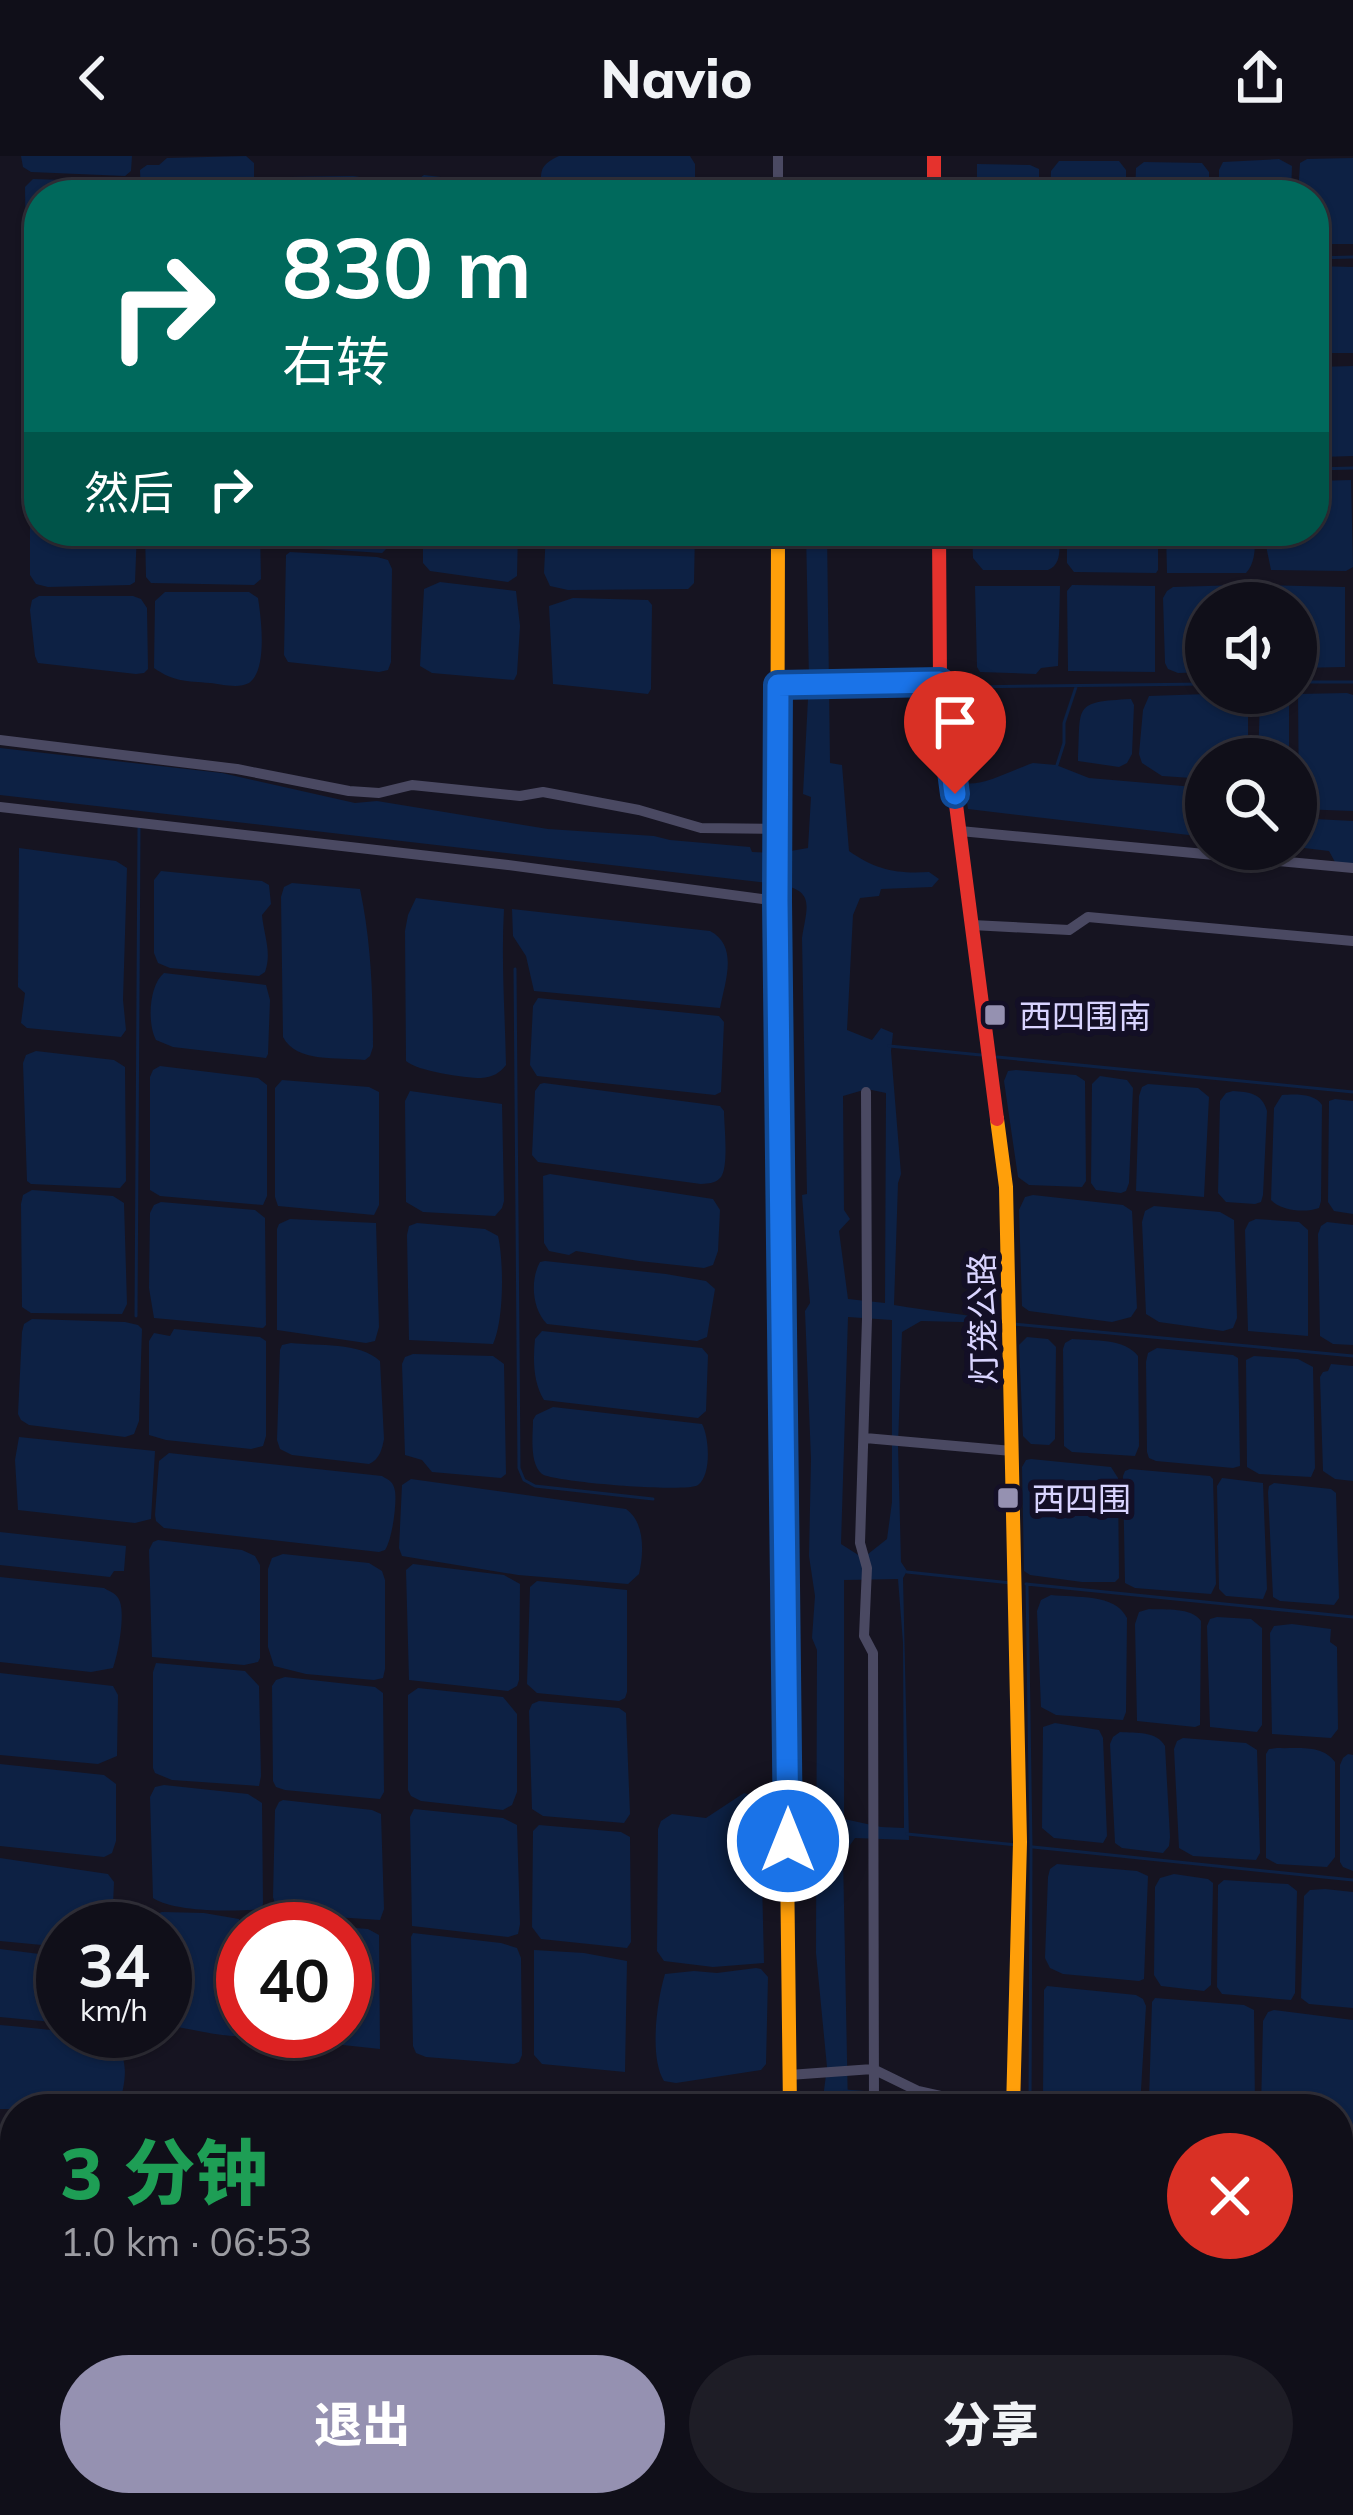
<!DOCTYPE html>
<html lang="zh">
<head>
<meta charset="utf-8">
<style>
  body { margin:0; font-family:Mulish,"Noto Sans SC",sans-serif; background:#1e1d26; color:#f1f3f6; height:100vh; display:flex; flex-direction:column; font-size:45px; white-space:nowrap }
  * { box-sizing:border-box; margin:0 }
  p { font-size:39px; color:#9c9ca2 }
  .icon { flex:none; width:66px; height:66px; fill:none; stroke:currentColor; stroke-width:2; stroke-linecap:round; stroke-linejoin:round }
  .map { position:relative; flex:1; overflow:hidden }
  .drawer { position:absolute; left:0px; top:1938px; width:1353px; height:423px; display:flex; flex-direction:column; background:#100f19; border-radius:48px 48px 0 0; box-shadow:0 3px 9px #0004,0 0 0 3px #302f38 }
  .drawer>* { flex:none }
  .hud { position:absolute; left:24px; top:24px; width:1305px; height:366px; border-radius:48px; box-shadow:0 3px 9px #0004,0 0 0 3px #302f38; background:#00695c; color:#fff; overflow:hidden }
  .controls { position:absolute; left:1185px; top:426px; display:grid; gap:24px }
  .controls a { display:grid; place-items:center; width:132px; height:132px; border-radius:50%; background:#100f19; box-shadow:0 3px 9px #0004,0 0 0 3px #302f38; font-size:60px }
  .speed { position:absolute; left:36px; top:1746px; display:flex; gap:24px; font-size:60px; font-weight:700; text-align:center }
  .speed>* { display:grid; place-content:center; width:156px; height:156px; border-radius:50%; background:#100f19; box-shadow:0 3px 9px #0004,0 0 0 3px #302f38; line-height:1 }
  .speed small { font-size:30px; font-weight:400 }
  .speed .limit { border:18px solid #d22; background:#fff; color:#111 }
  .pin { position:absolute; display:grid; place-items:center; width:102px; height:102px; color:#fff; margin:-123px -51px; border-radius:50% 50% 50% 0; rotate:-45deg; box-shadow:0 0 12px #0007 }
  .pin .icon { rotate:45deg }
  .me { position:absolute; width:132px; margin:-66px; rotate:0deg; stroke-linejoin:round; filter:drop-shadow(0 0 9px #0008) }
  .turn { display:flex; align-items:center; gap:42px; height:252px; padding:0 60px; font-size:54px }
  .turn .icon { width:156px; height:156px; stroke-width:2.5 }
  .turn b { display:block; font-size:84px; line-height:102px }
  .then { display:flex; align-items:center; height:114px; padding:0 60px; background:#0003; gap:24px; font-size:45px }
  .round { display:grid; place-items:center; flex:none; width:126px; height:126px; border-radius:63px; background:#1e1d26 }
  .summary { display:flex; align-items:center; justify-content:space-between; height:204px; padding:0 60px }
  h1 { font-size:72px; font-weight:800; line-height:90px; color:#1e9e55 }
  .cta { display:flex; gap:24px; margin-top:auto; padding:24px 60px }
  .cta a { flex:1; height:138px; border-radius:72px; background:#9591b1; color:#fff; font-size:48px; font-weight:800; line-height:138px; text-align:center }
  .cta a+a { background:#1e1d26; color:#f1f3f6 }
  header { display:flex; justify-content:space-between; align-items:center; height:156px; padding:0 60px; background:#100f19; font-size:54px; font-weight:800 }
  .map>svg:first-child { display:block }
</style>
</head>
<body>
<header><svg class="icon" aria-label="back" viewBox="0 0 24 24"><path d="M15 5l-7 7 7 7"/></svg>Navio<svg class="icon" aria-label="share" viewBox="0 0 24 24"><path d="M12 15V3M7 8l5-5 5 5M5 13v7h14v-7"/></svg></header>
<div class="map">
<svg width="1353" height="2359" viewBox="0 0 1353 2359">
  <rect width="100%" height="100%" fill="#161421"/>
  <path fill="#0d2144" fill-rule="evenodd" d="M21 0H132L131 15 125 20 31 16 23 11Z
    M246 0 254 7V39H141L140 14 147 9H159L167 2Z
    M559 0H690L695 8V39H542C541 17 537 10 559 0Z
    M1353 2V88H1314V39H1298L1300 7 1307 3Z
    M1279 3 1292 10 1291 39H1219V14L1223 6Z
    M1059 5H1119L1126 14V39H1050L1051 15Z
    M1144 6 1202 7 1209 16V39H1135L1136 12Z
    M977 8 1030 9 1039 13V39H977Z
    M424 19 507 29 513 33 514 39H417V24Z
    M353 20 380 24 385 31V39H281L280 28 289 21Z
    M33 23 118 26 127 32 129 39H39V106C32 106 29 102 26 96L25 31Z
    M1314 110 1353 111V197H1314Z
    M1353 210V300L1321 301 1319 211Z
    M1351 324 1353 411 1346 415 1271 414 1263 375H1314V325Z
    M39 360V375H137L135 426 130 429 48 431 36 428 30 419V370L32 363Z
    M145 375H260L261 423 254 429 151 427 146 421Z
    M288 375H389V390L382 397 289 391Z
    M423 375H518L517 420 508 426 430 415 423 407Z
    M546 375H695L694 427 688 433 568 434 550 430 544 417Z
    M806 375H827L830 607 842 609 849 695C876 714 897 718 929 716L939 723 932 731 881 733 879 740 860 742 853 759 847 874 872 884 881 872 893 877 891 895 901 1018 898 1027 894 1149C931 1156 967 1157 1003 1167L921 1165 902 1176 898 1289 901 1406 907 1415 903 1422 909 1684 855 1682 843 1699 848 1953H827V1950H822L827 1911 816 1797 817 1494 812 1482 815 1440 809 1400 811 1303 805 1155 810 1147 802 1039 807 1038 802 782C807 750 816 734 777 728L0 639V592L222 617 355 647 377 645 548 673 654 680 670 684 750 691 752 696 779 697 808 692 811 641 803 638 809 524ZM867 933 886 937 885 1147 848 1143 839 1075 850 1063 844 1054 843 940ZM848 1161 892 1164V1346L887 1383 863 1402 841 1388ZM898 1423 903 1487 904 1672 881 1671 844 1663V1424Z
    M972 375H1059C1059 389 1063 408 1048 414H983L973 402Z
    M1067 375H1158V414L1156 417 1074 416 1067 407Z
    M1166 375H1255C1255 389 1256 407 1246 417H1167Z
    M290 396 377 401 388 404 392 413 391 506 388 514 379 516 288 506 284 499 286 399Z
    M440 426 516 435 520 470 517 518 514 524 432 517 420 510 424 433Z
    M1072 429 1155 430V516L1068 515 1067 435Z
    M1241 429 1250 433 1251 447H1206V516L1178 517 1168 513 1165 507 1163 442 1167 435 1173 431Z
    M1262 429 1345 431V511L1296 512V447H1262Z
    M975 430H1060L1058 510 1041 512 1036 518 980 516 977 511Z
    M165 436H249L258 442C261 461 268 514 249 527 238 533 221 528 210 527 186 525 174 526 154 512L155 445Z
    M39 440H133L141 443 147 452 148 513 144 517 136 518 38 507 35 500 30 454 32 444Z
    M573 442 648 444 652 449 651 533 648 538 553 528 549 450Z
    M1236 537 1244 539 1248 546V603H1206V623L1162 620 1142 607 1139 598 1143 554 1149 540Z
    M1347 537 1353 539V655L1299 653 1298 538Z
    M1283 540 1289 546V603H1258L1260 544 1265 541Z
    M1131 543 1134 549 1132 598 1127 607 1119 611 1078 605C1081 549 1072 546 1131 543Z
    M1033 607 1056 609 1089 622 1206 632V681L968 653 964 627C982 631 1014 613 1033 607Z
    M1296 662 1353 665V707L1349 709 1335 706 1329 695 1296 691Z
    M19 692 116 705 127 712 123 844 126 874 121 881 27 872 21 867 25 837 18 831Z
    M161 715 262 725 269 729 271 748 262 759C264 780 272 796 265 816L259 820 170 812 158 807 154 797V724Z
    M292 727 360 733C371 785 373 838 373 891L370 900 365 904C339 901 296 907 283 881L281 741 284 731Z
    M416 742 504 753C501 805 505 857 506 909 500 917 493 921 481 922 464 922 417 915 406 905L405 775 408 759Z
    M512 753 710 775C739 790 725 826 720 852L534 835 526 800 513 780Z
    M164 817 266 829 270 844 268 898 266 902 173 891 156 884C147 867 149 829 164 817Z
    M538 842 719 860 724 866 721 936 715 939 537 920 530 909 533 850Z
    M36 895 114 904 125 911 126 1025 120 1032 31 1028 27 1025 23 907 26 899Z
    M160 910 258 922 267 929V1040L263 1049 160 1040 150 1034V921L153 914Z
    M1016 914 1076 919 1085 925 1086 1025 1082 1031 1029 1029 1018 1021 1004 925 1008 915Z
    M1100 920 1127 924 1133 932 1129 1027 1126 1035 1121 1037 1096 1034 1091 1027 1092 928Z
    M282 924 369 931 379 936V1049L374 1059 278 1050 275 1041V932Z
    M544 927 720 950 724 955C724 969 729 1010 721 1021 715 1028 709 1027 701 1028L538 1006 532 999 535 935 540 928Z
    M1148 928 1198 932 1209 941 1204 1041 1136 1035 1139 940 1142 931Z
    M410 935 502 948 504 1045 502 1052 495 1060 423 1056 406 1046 405 945Z
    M1233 935C1249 936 1262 937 1267 955L1263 1039 1261 1046 1255 1048 1226 1046 1218 1037 1220 945 1226 937Z
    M1282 939C1294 938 1315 937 1322 949L1321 1045 1319 1052C1306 1057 1281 1055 1271 1044L1274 952Z
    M1335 943 1353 945V1058L1334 1055 1328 1046 1329 945Z
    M550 1018 713 1043 720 1054 718 1095 713 1109 704 1112 639 1105 576 1095 569 1099 549 1095 544 1087 543 1020Z
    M32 1034 113 1040 124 1047 127 1148 122 1158 31 1157 22 1151 21 1048 23 1039Z
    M1033 1039 1123 1049 1132 1055 1137 1152 1131 1161 1112 1166 1029 1155 1022 1150 1019 1054 1025 1041Z
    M161 1046 255 1054 265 1062 266 1169 263 1172 154 1162 149 1132 150 1057 154 1049Z
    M1154 1050 1220 1056 1234 1064 1237 1162 1233 1172 1223 1175 1159 1166 1146 1158 1142 1066 1145 1055Z
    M290 1063 376 1067 379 1171 375 1185 366 1187 277 1174V1073L279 1068Z
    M1256 1063 1299 1066 1308 1074V1180L1248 1175 1245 1074 1249 1066Z
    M1327 1066 1353 1069V1189L1333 1188 1320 1180 1318 1078 1321 1070Z
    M417 1067 485 1073 498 1080C504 1106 504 1165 493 1188L409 1184 407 1079 409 1070Z
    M545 1105 666 1118 706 1125 715 1133 707 1181 697 1185 547 1168C532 1153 530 1124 540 1106Z
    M32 1163 125 1166 138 1169 142 1173 139 1265 134 1278 125 1281 29 1269 21 1264 18 1258 22 1176 24 1168Z
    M174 1173 260 1181 266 1185V1280L263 1290 251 1293 166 1284 149 1279V1185L154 1177 170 1180Z
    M542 1175 702 1192 708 1199 706 1255 698 1262 544 1244C533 1226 533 1204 535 1183Z
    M1027 1181 1048 1183 1056 1191 1055 1283 1049 1289 1031 1288 1023 1280 1019 1189Z
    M1072 1183C1095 1185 1124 1182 1138 1200L1139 1290 1135 1300 1072 1296 1064 1290 1063 1193 1065 1187Z
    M291 1187C318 1190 360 1186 380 1205L384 1283C382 1293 380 1303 369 1308L292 1299 280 1293 277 1284 280 1194 282 1189Z
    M1157 1192 1233 1199 1238 1202 1240 1310 1233 1312 1156 1305 1149 1302 1147 1296 1146 1206 1148 1197Z
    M413 1198 493 1200 504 1208 506 1318 501 1322 432 1316 422 1304 405 1299 402 1208 405 1201Z
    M1254 1200 1298 1203 1313 1211 1315 1312 1311 1321 1259 1318 1247 1311 1246 1204Z
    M1331 1208 1353 1210V1325L1335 1323 1323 1315 1320 1221 1323 1216 1328 1215Z
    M553 1251 702 1268C709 1280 712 1319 698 1329 687 1337 553 1326 542 1318 529 1307 533 1279 533 1264L536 1259Z
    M19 1281 155 1295 151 1363 135 1367 18 1354 15 1304Z
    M169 1297 382 1320C390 1325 393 1325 395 1335 397 1348 392 1384 385 1394L379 1396 164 1372 156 1365 155 1359 159 1305Z
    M1031 1303 1111 1311 1118 1322 1119 1422 1115 1426H1082L1030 1419 1024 1415 1022 1311 1026 1304Z
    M1130 1313 1210 1320 1213 1323 1216 1428 1211 1438 1135 1432 1125 1427 1123 1320 1125 1315Z
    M1222 1322 1263 1327 1267 1433 1263 1443 1226 1440 1219 1433 1217 1330Z
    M411 1323 626 1353C645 1366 644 1397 639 1418L628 1428 518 1419 402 1400 399 1392 402 1329Z
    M1274 1327 1331 1333 1336 1337 1339 1442 1334 1449 1280 1445 1273 1441 1268 1336 1269 1330Z
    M0 1376 126 1390 124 1415H114L110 1421 0 1409Z
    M158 1384 242 1394 255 1400 260 1409V1502L258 1506 244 1509 152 1501 149 1394 153 1386Z
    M283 1398 369 1407 382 1415 385 1424V1513L383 1522 374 1524 306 1518 274 1510 268 1491V1413L272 1402Z
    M413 1408 504 1419 520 1428 519 1524 517 1530 508 1535 409 1524 406 1414Z
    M0 1421 104 1432C112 1437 117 1437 120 1446 125 1461 118 1498 113 1512L91 1516 0 1506Z
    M537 1425 627 1434V1536L625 1542 619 1545 537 1537 527 1528 530 1431Z
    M1051 1439C1076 1442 1115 1437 1127 1462L1126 1556 1123 1564 1056 1559 1041 1551 1037 1455 1041 1444Z
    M1149 1453C1166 1454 1191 1451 1201 1465L1200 1569 1195 1571 1137 1565 1135 1468 1139 1456Z
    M1217 1461 1251 1463 1262 1472V1569L1257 1576 1210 1571 1207 1470 1210 1463Z
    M1292 1468 1331 1473 1330 1486 1337 1491 1338 1573 1331 1582 1272 1578 1270 1477 1274 1470Z
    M156 1507 245 1515 259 1530 261 1620 259 1630 172 1624 155 1617 153 1612V1516Z
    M0 1517 113 1530 118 1539 117 1600 98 1608 0 1599Z
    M285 1521 375 1531 383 1537 384 1636 380 1643 285 1634 276 1631 273 1625 272 1530 276 1524Z
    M418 1532 503 1541 517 1558V1636L512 1649 503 1654 421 1645 411 1640 408 1634V1539Z
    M539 1545 619 1552 626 1557 630 1658 624 1667 543 1660 532 1653 529 1555 532 1548Z
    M1055 1567 1099 1574 1103 1582 1107 1680 1103 1687 1054 1682 1042 1672 1043 1571Z
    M1120 1576C1136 1577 1157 1575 1165 1590L1170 1681 1169 1690 1163 1697 1122 1692 1115 1687 1110 1588 1113 1581Z
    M1183 1582 1246 1587 1257 1594 1260 1697 1256 1704 1193 1700 1179 1692 1174 1593 1177 1585Z
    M1277 1592C1297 1593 1322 1588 1335 1606V1701L1327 1711 1277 1708 1266 1702V1598L1269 1593Z
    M1348 1598 1353 1599V1715L1343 1711 1340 1706V1609L1343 1602Z
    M0 1608 104 1619 116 1628V1685L112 1697 104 1701 0 1690Z
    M164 1629 248 1638 262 1647 263 1748 260 1753C234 1756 174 1756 153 1742L150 1641 155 1631Z
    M744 1637 760 1642 764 1807 713 1811 664 1805 657 1795 658 1673 661 1665 672 1658 706 1662Z
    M283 1644 372 1654 381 1658 384 1753 380 1764 291 1758 276 1751 273 1741 275 1654 279 1646Z
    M414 1653 503 1662 517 1669 520 1768 518 1778 508 1781 412 1770 410 1661Z
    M539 1669 621 1676 630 1681 631 1786 627 1792 541 1783 532 1771 533 1675Z
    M0 1702 108 1718 114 1726 112 1773H63V1791L0 1785Z
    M1057 1708 1137 1715 1148 1720 1144 1823 1139 1825 1063 1818 1050 1812 1045 1802 1048 1721 1050 1713Z
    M1174 1718 1208 1723 1213 1727 1211 1829 1204 1835 1161 1830 1154 1819 1155 1731 1160 1722Z
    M1224 1724 1288 1728 1297 1735 1295 1837 1291 1844 1222 1838 1217 1831 1218 1729Z
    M1325 1733 1353 1736V1852L1309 1848 1301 1842 1304 1740 1310 1734Z
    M162 1756 204 1757 239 1763 243 1773V1875H259L257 1879C229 1884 194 1873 165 1869V1773H154L157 1758Z
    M291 1767 368 1773 379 1779 380 1893 287 1883 273 1876 345 1875V1773H274L277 1769Z
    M413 1777 501 1787 517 1792 521 1802 522 1899 519 1906 514 1908 426 1901 416 1897 413 1890 411 1781Z
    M0 1793 63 1801V1867L0 1861Z
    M534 1794 584 1797 627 1805 625 1916 542 1908 534 1899Z
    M756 1812 761 1813 768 1821 766 1908 761 1914 676 1927 664 1925C649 1901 657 1844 665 1818L694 1815 717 1817Z
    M1047 1830 1136 1839 1143 1843 1146 1850 1140 1951C1108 1950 1073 1952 1043 1938L1044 1834Z
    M1155 1842 1244 1849 1254 1854 1255 1953H1156L1149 1944 1152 1846Z
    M1274 1854 1353 1864V1975L1338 1973V1953H1261L1263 1865 1268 1856Z
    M0 1869C23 1871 45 1873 68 1876 124 1881 134 1899 118 1953H0Z
    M0 2109 15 2111V2218L0 2216Z
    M1338 2212 1353 2214V2315L1338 2314Z
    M0 2226 15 2228V2326L0 2323Z
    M1338 2321 1353 2322V2359L1210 2357 1211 2346H1338Z
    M433 2346H531L545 2352 548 2359H432Z
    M1049 2346H1191L1190 2359H1049Z"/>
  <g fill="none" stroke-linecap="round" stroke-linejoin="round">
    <path stroke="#0d2144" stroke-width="3" d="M1314 102 1353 101
      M1314 313 1353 312
      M1296 526H1353
      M964 531 1206 528
      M1057 609 1064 587V567L1076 531
      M515 813 519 1312 524 1324 535 1330 653 1343
      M889 890 981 899
      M997 901 1353 936
      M136 1160 139 672
      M1014 1168 1353 1200
      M907 1416 1011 1427
      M1026 1428 1353 1461
      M1027 1428 1031 1691 1030 1953
      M907 1678 1017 1689
      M1033 1691 1353 1724
      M845 1935 871 1937
      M880 1938 937 1944
      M982 1949 1008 1952
      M1338 1986 1353 1987"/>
    <path stroke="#4a4962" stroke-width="10" d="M778 0V39
      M778 529 940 526
      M0 584 237 613 349 635 379 637 412 629 520 640 543 636 639 654 701 672 778 673
      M0 651 508 709 777 745
      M960 675 1353 712
      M972 769 1069 774 1088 761 1353 785
      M866 936 867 1163 860 1387 867 1412 864 1480 873 1497 874 1953
      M865 1282 1012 1295
      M789 1919 873 1913 918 1935 954 1943 1013 1944
      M0 1989 15 1991
      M0 2100 15 2102
      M1338 2130 1353 2132
      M750 2346V2359
      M800 2359V2346"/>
    <path stroke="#ff9f0a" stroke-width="14" d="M778 375 777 745 783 1320
      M997 963 1006 1031 1020 1686 1013 1953
      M787 1705 790 1953"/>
    <path stroke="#e5322d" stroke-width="14" d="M934 0V39
      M939 375 940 526 997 963
      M783 1320 787 1705
      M996 2346V2359"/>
  </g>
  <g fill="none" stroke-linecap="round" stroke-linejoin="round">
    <defs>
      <path id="route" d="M788 1685 777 745 778 529 940 526 955 638"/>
    </defs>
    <use href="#route" stroke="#114b97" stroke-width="30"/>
    <use href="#route" stroke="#1a73e8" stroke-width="21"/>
  </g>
  <g fill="#9591b1" stroke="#130f26" stroke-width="4.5">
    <rect x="983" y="847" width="24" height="24" rx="6"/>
    <rect x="996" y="1330" width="24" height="24" rx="6"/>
  </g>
  <g text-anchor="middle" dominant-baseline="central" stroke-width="12" stroke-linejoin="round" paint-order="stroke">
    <g font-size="33" fill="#d9d4ff" stroke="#130f26" text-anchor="start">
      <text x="1019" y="859">西四围南</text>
      <text x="1032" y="1342">西四围</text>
    </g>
    <g font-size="33" fill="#d9d4ff" stroke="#130f26">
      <text transform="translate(982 1163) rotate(-91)">灯笼公路</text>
    </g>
  </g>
</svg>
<div class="controls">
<a><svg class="icon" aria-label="sound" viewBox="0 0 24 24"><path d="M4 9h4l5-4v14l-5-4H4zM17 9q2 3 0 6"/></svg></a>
<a><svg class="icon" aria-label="search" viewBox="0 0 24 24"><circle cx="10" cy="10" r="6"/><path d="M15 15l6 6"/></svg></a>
</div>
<div class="speed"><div>34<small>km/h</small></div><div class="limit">40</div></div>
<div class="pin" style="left:955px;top:638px;background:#d93025"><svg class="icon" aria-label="arrive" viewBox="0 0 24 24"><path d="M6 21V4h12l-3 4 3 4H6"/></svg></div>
<svg class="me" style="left:788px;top:1685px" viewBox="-20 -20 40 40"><circle r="17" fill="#1a73e8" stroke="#fff" stroke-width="3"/><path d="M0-11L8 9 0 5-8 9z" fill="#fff"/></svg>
<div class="hud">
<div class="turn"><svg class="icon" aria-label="right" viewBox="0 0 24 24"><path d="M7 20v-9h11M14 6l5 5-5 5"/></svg><div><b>830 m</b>右转</div></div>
<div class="then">然后<svg class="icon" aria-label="right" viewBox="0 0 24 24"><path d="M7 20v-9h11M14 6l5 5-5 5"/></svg></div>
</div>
<section class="drawer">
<div class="summary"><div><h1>3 分钟</h1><p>1.0 km · 06:53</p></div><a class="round" style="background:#d93025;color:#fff"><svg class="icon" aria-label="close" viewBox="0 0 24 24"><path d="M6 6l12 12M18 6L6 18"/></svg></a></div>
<div class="cta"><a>退出</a><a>分享</a></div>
</section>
</div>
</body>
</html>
